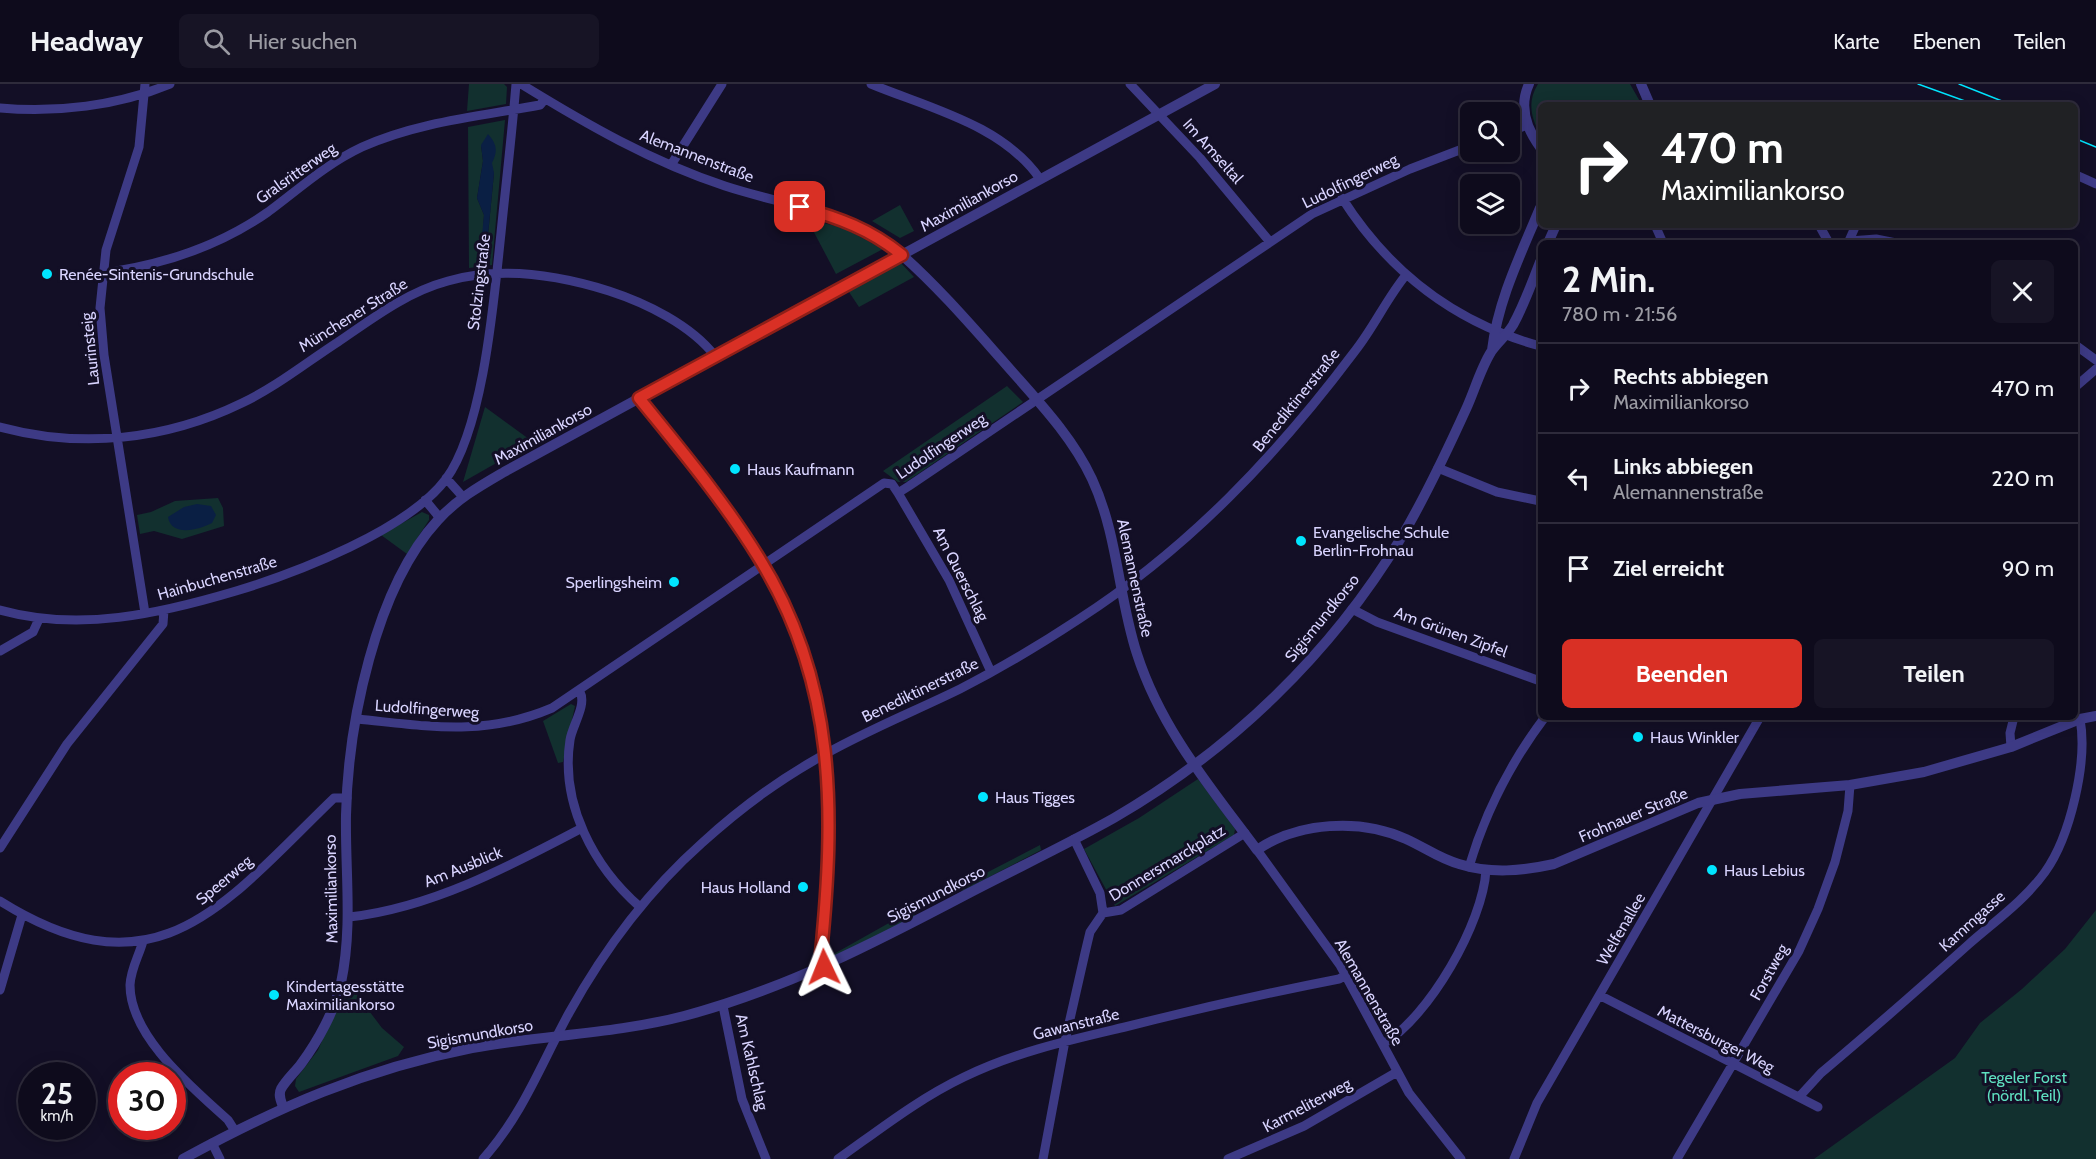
<!DOCTYPE html>
<html lang="de">
<head>
<meta charset="utf-8">
<style>
  body { margin:0; font-family:Cabin,sans-serif; background:#171425; color:#f1f3f6; height:100vh; display:flex; flex-direction:column; font-size:22px; white-space:nowrap }
  * { box-sizing:border-box; margin:0 }
  p { font-size:20px; color:#9b9ba3 }
  .icon { flex:none; width:33px; height:33px; fill:none; stroke:currentColor; stroke-width:2; stroke-linecap:round; stroke-linejoin:round }
  .map { position:relative; flex:1; overflow:hidden }
  .side { position:absolute; left:1538px; top:156px; width:540px; height:480px; display:flex; flex-direction:column; background:#0e0b1c; border-radius:9px; box-shadow:0 3px 15px #0003,0 0 0 2px #2e2b3b }
  .side>* { flex:none }
  .top-card { position:absolute; left:1538px; top:18px; width:540px; height:126px; border-radius:9px; box-shadow:0 3px 15px #0003,0 0 0 2px #2e2b3b; background:#202124; color:#fff; overflow:hidden }
  .tools { position:absolute; left:1460px; top:18px; display:grid; gap:12px }
  .tools a { display:grid; place-items:center; width:60px; height:60px; border-radius:9px; background:#0e0b1c; box-shadow:0 3px 15px #0003,0 0 0 2px #2e2b3b; font-size:30px }
  .speed { position:absolute; left:18px; top:978px; display:flex; gap:12px; font-size:30px; font-weight:700; text-align:center }
  .speed>* { display:grid; place-content:center; width:78px; height:78px; border-radius:50%; background:#0e0b1c; box-shadow:0 3px 15px #0003,0 0 0 2px #2e2b3b; line-height:1 }
  .speed small { font-size:15px; font-weight:400 }
  .speed .limit { border:9px solid #d22; background:#fff; color:#111 }
  .pin { position:absolute; display:grid; place-items:center; width:51px; height:51px; color:#fff; margin:-26px; border-radius:12px; box-shadow:0 3px 9px #0006 }
  .me { position:absolute; width:66px; margin:-33px; rotate:358deg; stroke-linejoin:round; filter:drop-shadow(0 0 4px #0008) }
  .turn { display:flex; align-items:center; gap:21px; height:126px; padding:0 24px; font-size:27px }
  .turn .icon { width:78px; height:78px; stroke-width:2.5 }
  .turn b { display:block; font-size:42px; line-height:51px }
  .round { display:grid; place-items:center; flex:none; width:63px; height:63px; border-radius:9px; background:#171425 }
  .headline { display:flex; align-items:center; justify-content:space-between; height:102px; padding:0 24px }
  h1 { font-size:36px; font-weight:800; line-height:45px }
  .primary-button { display:flex; gap:12px; margin-top:auto; padding:12px 24px }
  .primary-button a { flex:1; height:69px; border-radius:9px; background:#d93025; color:#fff; font-size:24px; font-weight:800; line-height:69px; text-align:center }
  .primary-button a+a { background:#171425; color:#f1f3f6 }
  ul { padding:0; list-style:none }
  li { display:flex; align-items:center; gap:18px; height:90px; padding:0 24px; border-top:2px solid #2e2b3b }
  li div { flex:1 }
  li b { display:block; font-size:22px }
  li em { font-style:normal }
  header { display:flex; align-items:center; gap:36px; box-sizing:border-box; height:84px; padding:0 30px; background:#0e0b1c; border-bottom:2px solid #2e2b3b }
  header strong { font-size:28px }
  nav { display:flex; gap:33px; margin-inline-start:auto; font-size:21px }
  .search { width:420px; height:54px; background:#171425; display:flex; align-items:center; gap:15px; box-sizing:border-box; padding:0 21px; border-radius:9px; color:#9b9ba3; font-size:22px }
  .map>svg:first-child { display:block }
</style>
</head>
<body>
<header>
<strong>Headway</strong>
<div class="search"><svg class="icon" aria-label="search" viewBox="0 0 24 24"><circle cx="10" cy="10" r="6"/><path d="M15 15l6 6"/></svg>Hier suchen</div>
<nav><a>Karte</a><a>Ebenen</a><a>Teilen</a></nav>
</header>
<div class="map">
<svg width="2096" height="1075" viewBox="0 0 2096 1075">
  <rect width="100%" height="100%" fill="#130f26"/>
  <path fill="#12302f" fill-rule="evenodd" d="M469 0H504L507 3 506 20 467 27Z
    M1538 0H1630L1642 21H1540V50C1531 34 1527 17 1538 0Z
    M505 36 492 181 469 184 468 43ZM481 61 494 89 487 161 482 162 484 131 477 114 483 77Z
    M900 121 914 147 900 154 872 137Z
    M807 135 844 144 883 165 836 190Z
    M900 178 914 193 859 223 847 205Z
    M1007 302 1023 318 906 398H898L883 387Z
    M485 323 533 358 463 398Z
    M218 414 223 424 224 442 182 455 154 447 140 450 137 431 151 428 175 417Z
    M422 428 429 431V436L407 470 381 451Z
    M571 620 575 622 563 678 558 679 543 637Z
    M1198 695 1235 745 1234 751 1115 822 1084 765 1139 734Z
    M1040 761 1041 766 962 807 959 803Z
    M912 826 915 832 834 873 832 871Z
    M2096 826V1075H1814L1955 974 1980 939 2022 905 2065 865Z
    M344 906 354 907 382 944 404 963 398 972 299 1008 295 1002 296 995 318 966Z"/>
  <path fill="#0a1f44" d="M488 50C497 60 498 67 492 79L494 89 487 161 481 162 484 131 477 114 483 77 481 61Z
    M197 420 211 422 216 431 212 439C199 446 171 453 168 433L184 423Z"/>
  <g fill="none" stroke-linecap="round" stroke-linejoin="round">
    <path stroke="#3d3a85" stroke-width="9" d="M521 0C586 40 652 78 725 102 786 122 851 128 902 171
      M871 0C929 24 1003 41 1040 95
      M1130 0 1200 74 1270 158
      M0 24C56 29 117 22 170 0
      M1509 48 1527 41
      M671 81 722 0
      M2074 90 2096 100
      M1342 114C1389 188 1456 239 1540 262
      M1655 141 1663 159
      M1819 141 1829 159
      M1850 157 1876 155 1896 159
      M1848 159 1856 141
      M102 189C163 181 218 163 268 128 299 105 326 80 362 63 417 38 481 32 540 21L545 15
      M2074 260 2096 276
      M2074 304 2096 285
      M639 314C681 366 724 417 759 474 838 600 834 728 821 869L824 883
      M0 343C82 365 166 356 242 319 276 303 307 278 338 258 373 234 407 208 448 197 500 182 558 191 609 207 646 219 691 241 715 272
      M1438 384 1497 408 1540 417
      M446 394 463 413
      M898 409 949 496 991 588
      M425 416 440 434
      M1352 525 1377 538 1540 597
      M0 526C79 548 159 530 236 507 296 489 408 446 446 395 484 343 494 214 501 149 506 99 512 50 516 0
      M145 529 104 271 100 224 106 166 139 63 145 0
      M0 567 33 548 39 535
      M580 608C587 621 572 642 570 656 560 720 594 783 640 823
      M357 635C428 642 484 653 552 624L884 399 892 400 898 409 909 402 1312 130 1410 85 1470 62
      M2011 663 2010 649 2014 633
      M0 764 67 660 163 540 164 526
      M1257 766 1340 881 1409 1009 1461 1075
      M1469 783C1485 729 1511 678 1545 633
      M0 817C158 916 225 819 334 714H347
      M1103 829 1121 826 1245 749
      M349 833C431 824 510 782 582 744
      M143 857C139 872 131 884 130 901 130 953 193 1004 228 1036L235 1047
      M0 906 22 831
      M1601 912 1818 1023
      M723 922 742 1015 766 1075
      M1383 960C1429 933 1483 839 1486 786
      M1799 1013 1821 989C1871 947 1920 904 1969 860 1994 838 2025 816 2045 788 2070 753 2088 678 2080 635
      M212 1059 220 1075
      M483 1075C523 1030 541 980 569 929 604 866 648 807 702 759 736 728 773 700 813 677 860 649 911 629 960 605 1001 584 1041 560 1079 535 1189 464 1277 371 1355 267 1374 243 1387 214 1406 191
      M838 1075C879 1046 918 1015 964 993 1015 968 1070 956 1125 943 1196 925 1267 909 1339 895L1346 891
      M1043 1075 1065 957 1085 869 1090 848 1103 829 1100 809 1074 755
      M1228 1075 1304 1042 1397 988
      M1514 1075 1537 1019 1760 633
      M1677 1075 1799 867 1818 825 1835 778 1848 727 1850 701"/>
    <path stroke="#3d3a85" stroke-width="10" d="M1529 0C1519 22 1526 44 1540 63
      M1641 0 1650 21
      M1548 159 1556 141
      M902 171C938 203 970 240 1002 276 1034 313 1071 350 1092 395 1118 451 1118 512 1137 570 1161 645 1211 704 1257 766 1298 738 1360 734 1406 755 1424 763 1440 775 1459 780 1491 790 1522 787 1554 780L1698 719 1740 710 1850 701 1924 688 2011 663 2080 635 2096 632
      M1492 266C1498 216 1521 170 1540 124
      M283 1023C281 1017 278 1011 281 1005 286 996 295 988 301 980 318 957 335 926 341 899 353 842 345 788 346 731 348 641 375 504 438 436 457 415 480 402 504 388L1215 0
      M183 1075C278 1023 365 985 472 964 542 951 615 950 684 932 786 905 876 858 969 809 1017 784 1066 761 1114 734 1231 666 1331 570 1401 454 1426 412 1447 367 1467 323 1475 305 1481 284 1491 268 1498 258 1507 251 1513 241 1524 221 1532 199 1540 178"/>
    <path stroke="#00e5ff" stroke-width="1.5" d="M1918 0 1976 21
      M1959 0 2012 21
      M2074 54 2096 63"/>
  </g>
  <g fill="none" stroke-linecap="round" stroke-linejoin="round">
    <defs>
      <path id="route" d="M800 123C839 134 870 145 902 171L639 314C681 366 724 417 759 474 837 599 835 729 821 869L824 883"/>
    </defs>
    <use href="#route" stroke="#8d1f18" stroke-width="15"/>
    <use href="#route" stroke="#d93025" stroke-width="10"/>
  </g>
  <g fill="#00e5ff" stroke="#130f26" stroke-width="2">
    <circle cx="47" cy="190" r="6"/>
    <circle cx="735" cy="385" r="6"/>
    <circle cx="1301" cy="457" r="6"/>
    <circle cx="674" cy="498" r="6"/>
    <circle cx="1638" cy="653" r="6"/>
    <circle cx="983" cy="713" r="6"/>
    <circle cx="1712" cy="786" r="6"/>
    <circle cx="803" cy="803" r="6"/>
    <circle cx="274" cy="911" r="6"/>
  </g>
  <g text-anchor="middle" dominant-baseline="central" stroke-width="6" stroke-linejoin="round" paint-order="stroke">
    <g font-size="16" fill="#d9d4ff" stroke="#130f26">
      <text transform="translate(1213 67) rotate(48)">Im Amseltal</text>
      <text transform="translate(697 72) rotate(21)">Alemannenstraße</text>
      <text transform="translate(296 89) rotate(-35)">Gralsritterweg</text>
      <text transform="translate(1350 97) rotate(-26)">Ludolfingerweg</text>
      <text transform="translate(969 117) rotate(-29)">Maximiliankorso</text>
      <text transform="translate(479 198) rotate(-83)">Stolzingstraße</text>
      <text transform="translate(353 231) rotate(-32)">Münchener Straße</text>
      <text transform="translate(90 265) rotate(-96)">Laurinsteig</text>
      <text transform="translate(1296 316) rotate(-51)">Benediktinerstraße</text>
      <text transform="translate(543 350) rotate(-29)">Maximiliankorso</text>
      <text transform="translate(941 362) rotate(-34)">Ludolfingerweg</text>
      <text transform="translate(961 490) rotate(63)">Am Querschlag</text>
      <text transform="translate(217 494) rotate(-16)">Hainbuchenstraße</text>
      <text transform="translate(1135 494) rotate(78)">Alemannenstraße</text>
      <text transform="translate(1322 534) rotate(-51)">Sigismundkorso</text>
      <text transform="translate(1451 548) rotate(20)">Am Grünen Zipfel</text>
      <text transform="translate(920 606) rotate(-26)">Benediktinerstraße</text>
      <text transform="translate(427 625) rotate(4)">Ludolfingerweg</text>
      <text transform="translate(1633 731) rotate(-23)">Frohnauer Straße</text>
      <text transform="translate(1167 779) rotate(-31)">Donnersmarckplatz</text>
      <text transform="translate(463 783) rotate(-22)">Am Ausblick</text>
      <text transform="translate(224 796) rotate(-40)">Speerweg</text>
      <text transform="translate(331 805) rotate(-91)">Maximiliankorso</text>
      <text transform="translate(936 810) rotate(-27)">Sigismundkorso</text>
      <text transform="translate(1972 837) rotate(-42)">Kammgasse</text>
      <text transform="translate(1621 845) rotate(-60)">Welfenallee</text>
      <text transform="translate(1769 888) rotate(-61)">Forstweg</text>
      <text transform="translate(1369 908) rotate(60)">Alemannenstraße</text>
      <text transform="translate(1076 940) rotate(-14)">Gawanstraße</text>
      <text transform="translate(480 950) rotate(-10)">Sigismundkorso</text>
      <text transform="translate(1716 955) rotate(27)">Mattersburger Weg</text>
      <text transform="translate(752 978) rotate(77)">Am Kahlschlag</text>
      <text transform="translate(1307 1021) rotate(-28)">Karmeliterweg</text>
    </g>
    <g font-size="16" fill="#d9d4ff" stroke="#130f26" text-anchor="start">
      <text x="59" y="190">Renée-Sintenis-Grundschule</text>
      <text x="747" y="385">Haus Kaufmann</text>
      <text x="1313" y="448">Evangelische Schule<tspan x="1313" dy="18">Berlin-Frohnau</tspan></text>
      <text x="662" y="498" text-anchor="end">Sperlingsheim</text>
      <text x="1650" y="653">Haus Winkler</text>
      <text x="995" y="713">Haus Tigges</text>
      <text x="1724" y="786">Haus Lebius</text>
      <text x="791" y="803" text-anchor="end">Haus Holland</text>
      <text x="286" y="902">Kindertagesstätte<tspan x="286" dy="18">Maximiliankorso</tspan></text>
    </g>
    <g font-size="16" fill="#5fe0c0" stroke="#130f26">
      <text x="2024" y="993">Tegeler Forst<tspan x="2024" dy="18">(nördl. Teil)</tspan></text>
    </g>
  </g>
</svg>
<div class="tools">
<a><svg class="icon" aria-label="search" viewBox="0 0 24 24"><circle cx="10" cy="10" r="6"/><path d="M15 15l6 6"/></svg></a>
<a><svg class="icon" aria-label="layers" viewBox="0 0 24 24"><path d="M12 4l9 5-9 5-9-5zM3 14l9 5 9-5"/></svg></a>
</div>
<div class="speed"><div>25<small>km/h</small></div><div class="limit">30</div></div>
<div class="pin" style="left:800px;top:123px;background:#d93025"><svg class="icon" aria-label="arrive" viewBox="0 0 24 24"><path d="M6 21V4h12l-3 4 3 4H6"/></svg></div>
<svg class="me" style="left:824px;top:883px" viewBox="-20 -20 40 40"><path d="M0-17L14 15 0 8-14 15z" fill="#d93025" stroke="#fff" stroke-width="4"/></svg>
<div class="top-card">
<div class="turn"><svg class="icon" aria-label="right" viewBox="0 0 24 24"><path d="M7 20v-9h11M14 6l5 5-5 5"/></svg><div><b>470 m</b>Maximiliankorso</div></div>
</div>
<section class="side">
<div class="headline"><div><h1>2 Min.</h1><p>780 m · 21:56</p></div><a class="round"><svg class="icon" aria-label="close" viewBox="0 0 24 24"><path d="M6 6l12 12M18 6L6 18"/></svg></a></div>
<ul>
<li><svg class="icon" aria-label="right" viewBox="0 0 24 24"><path d="M7 20v-9h11M14 6l5 5-5 5"/></svg><div><b>Rechts abbiegen</b><p>Maximiliankorso</p></div><em>470 m</em></li>
<li><svg class="icon" aria-label="left" viewBox="0 0 24 24"><path d="M17 20v-9H6M10 6l-5 5 5 5"/></svg><div><b>Links abbiegen</b><p>Alemannenstraße</p></div><em>220 m</em></li>
<li><svg class="icon" aria-label="arrive" viewBox="0 0 24 24"><path d="M6 21V4h12l-3 4 3 4H6"/></svg><div><b>Ziel erreicht</b></div><em>90 m</em></li>
</ul>
<div class="primary-button"><a>Beenden</a><a>Teilen</a></div>
</section>
</div>
</body>
</html>
